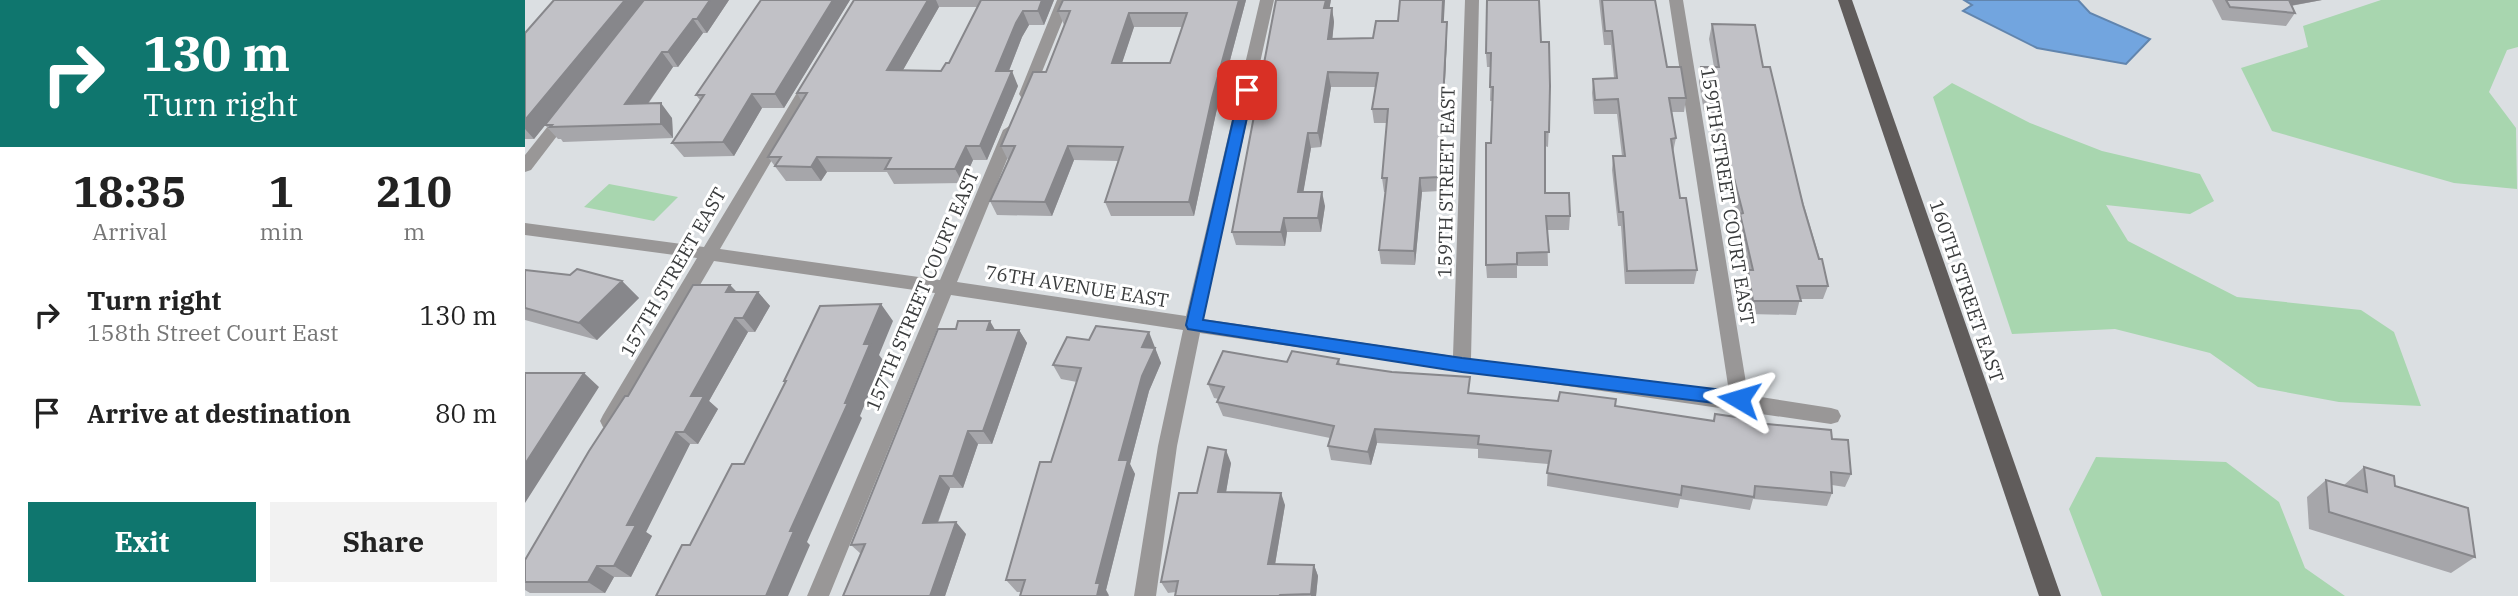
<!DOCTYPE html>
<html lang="en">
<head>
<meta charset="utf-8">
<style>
  body { margin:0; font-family:"IBM Plex Serif",serif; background:#f2f2f2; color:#222; height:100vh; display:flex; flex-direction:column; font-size:26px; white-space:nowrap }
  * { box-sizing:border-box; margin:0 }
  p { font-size:23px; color:#767676 }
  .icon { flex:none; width:38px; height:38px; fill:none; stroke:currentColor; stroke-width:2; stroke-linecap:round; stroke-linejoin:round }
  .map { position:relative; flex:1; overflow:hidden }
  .details { display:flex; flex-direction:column; background:#fff; width:525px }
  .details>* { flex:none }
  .banner { background:#0f766e; color:#fff; overflow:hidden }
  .pin { position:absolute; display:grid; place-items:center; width:60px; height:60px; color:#fff; margin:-30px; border-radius:14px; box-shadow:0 4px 10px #0006 }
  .me { position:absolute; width:77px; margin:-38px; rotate:277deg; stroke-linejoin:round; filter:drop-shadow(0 0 5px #0008) }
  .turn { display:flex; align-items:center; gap:24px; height:147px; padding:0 28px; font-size:32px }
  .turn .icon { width:91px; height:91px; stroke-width:2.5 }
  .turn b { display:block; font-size:49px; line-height:60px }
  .eta { display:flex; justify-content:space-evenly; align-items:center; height:119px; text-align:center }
  .eta b { font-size:42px; font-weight:700; line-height:49px }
  .cta { display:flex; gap:14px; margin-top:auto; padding:14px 28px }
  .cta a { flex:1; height:80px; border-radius:0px; background:#0f766e; color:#fff; font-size:28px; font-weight:700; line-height:80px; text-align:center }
  .cta a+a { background:#f2f2f2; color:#222 }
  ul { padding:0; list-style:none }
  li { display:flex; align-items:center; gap:21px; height:98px; padding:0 28px }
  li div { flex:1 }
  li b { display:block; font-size:26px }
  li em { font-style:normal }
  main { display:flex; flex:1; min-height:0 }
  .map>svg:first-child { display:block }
</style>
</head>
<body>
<main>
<section class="details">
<div class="banner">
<div class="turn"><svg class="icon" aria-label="right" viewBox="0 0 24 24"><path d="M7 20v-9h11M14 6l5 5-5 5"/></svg><div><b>130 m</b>Turn right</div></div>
</div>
<div class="eta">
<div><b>18:35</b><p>Arrival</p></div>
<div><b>1</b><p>min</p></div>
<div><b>210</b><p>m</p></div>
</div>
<ul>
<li><svg class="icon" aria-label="right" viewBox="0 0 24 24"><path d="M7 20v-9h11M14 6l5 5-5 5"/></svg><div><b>Turn right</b><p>158th Street Court East</p></div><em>130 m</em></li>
<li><svg class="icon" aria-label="arrive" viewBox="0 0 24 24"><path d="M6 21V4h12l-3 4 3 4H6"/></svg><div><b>Arrive at destination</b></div><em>80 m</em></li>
</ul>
<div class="cta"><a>Exit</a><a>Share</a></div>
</section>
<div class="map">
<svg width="1993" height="596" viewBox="0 0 1993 596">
  <rect width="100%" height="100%" fill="#dbdfe2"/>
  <path fill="#a8d6af" d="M1856 0H1993V47L1982 50 1964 92 1991 128 1992 189 1929 183 1747 131 1716 68 1783 47 1778 26Z
    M1427 83 1505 123 1577 151 1675 174 1689 201 1665 214 1581 205 1603 241 1712 297 1836 310 1869 332 1896 406 1814 402 1733 387 1685 353 1590 329 1487 334 1408 97Z
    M84 184 153 197 129 221 59 207Z
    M1571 457 1701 462 1754 502 1780 568 1820 596H1577L1544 509Z"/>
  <path fill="#72a5df" stroke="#6185ae" stroke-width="2" d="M1439 0H1553L1565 13 1625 39 1601 64 1512 48 1438 11 1447 5Z"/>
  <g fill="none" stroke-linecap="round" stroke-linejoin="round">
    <path fill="#999797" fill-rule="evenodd" d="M532 0H546L508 94 506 97H496L494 94Z
      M735 0H749L678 319 928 356 940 0H954L946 359 1204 392 1144 0H1158L1223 395 1306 408 1313 410 1316 416 1313 422 1306 424 675 333 652 446 631 596H609L633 446 658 330 426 295 304 596H282L410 293 189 261 92 427 85 429 78 427 75 421 78 415 172 258 0 235V223L179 247 279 81 286 76 293 81 195 249 415 280 478 130 486 125 494 130 432 282 661 316Z
      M40 110 48 115 45 119 6 170 0 172V155L35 111Z"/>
    <path fill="#605c5b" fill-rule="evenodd" d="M1313 0H1327L1536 596H1514Z"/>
  </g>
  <path fill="#a6a6aa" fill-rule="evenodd" d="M204 0 182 33H178L153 67H148L123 104 147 118 148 138 38 142 36 139H33L20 125 9 139H0V33Z
    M236 0H325L259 108H237L209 156 159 157 147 143 175 100 171 95Z
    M329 0H529L519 25H504L497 37 484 71 493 86 462 160H448L438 183 369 184 362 172H302L296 181H261L243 157 277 102 272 93ZM414 7H453L424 63 416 71 378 70Z
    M538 0H721L691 113 669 216H586L580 202 594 161 549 160 527 216 472 215 465 201 483 160 476 146 521 72 539 25 533 11ZM609 27H657L645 63H597Z
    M806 0 804 8H807L809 22 807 39 848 38 922 22V36L915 191 897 192 890 265 856 264 854 250 861 192H859L857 178 862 123H849L847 109 851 87H806L796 147 786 148 778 192 800 206 796 232H762L760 246 711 245 707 232Z
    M1074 0H1130L1142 67 1161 98 1159 112H1147L1151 138 1148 152 1155 198 1172 270 1169 284H1100L1096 226H1093L1087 170 1088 156H1097L1092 114H1069L1067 93 1068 79 1089 78 1086 45H1079Z
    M1687 0H1797L1766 6 1770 13 1761 26 1697 20Z
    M1187 24 1238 67 1303 286 1298 299H1275L1271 315 1224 314 1220 284 1222 274 1212 228 1213 221 1186 111 1179 112 1174 82 1176 67H1189L1184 39Z
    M1016 42 1025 101 1023 147 1020 146V193L1045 216 1044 230H1022L1023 266H992V278H962L961 265 968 101H965L966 67H962L961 53Z
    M0 270 97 281 114 298 72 340 0 320Z
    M205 285 212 292H233L245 306 230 332H223L184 401 193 409 173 444H165L121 532 127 536 106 577H89L80 593H5L0 590V560L103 396Z
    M470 330H494L502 343 467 444H453L438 488H425L413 523 441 534 420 596H318L336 554 326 545Z
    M630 347V349L636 363 624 391 605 464 610 474 581 590 584 595 492 592 481 580 526 462 552 382 536 379 528 365Z
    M814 359 815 364 946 393 1090 406 1188 421 1190 414 1307 439 1326 474 1320 487 1307 485V493L1302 506 1228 499 1225 510 1155 499 1153 508 1022 486 1023 464 953 458V449L852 443 846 465 806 460 803 446 805 438 698 416 692 402 694 399 689 398 683 384 762 362Z
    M706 463 701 492 760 505 750 565H789L793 576 791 596H650L651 592 643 593 636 582 672 493Z
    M1839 467 1870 486 1950 557 1926 573 1784 529 1782 497 1801 480 1819 485Z"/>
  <path fill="#87878b" d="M100 0H122L9 139 0 129V120Z
    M185 0H204L182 33 172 19Z
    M308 0H325L259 108 250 94Z
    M403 0H411L414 7 370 84 362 70Z
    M517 0H529L519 25 513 11Z
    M714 0H721L691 113 669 216 664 202 687 98Z
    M801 0H806L802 22 799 8Z
    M918 0H920L918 36 917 22Z
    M1759 0H1797L1753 8Z
    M807 8 809 22 806 53 803 39Z
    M498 11 504 25 497 37 478 86 471 71 491 23Z
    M604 13 609 27 592 78 587 63Z
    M168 19 178 33 153 67 143 52Z
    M922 22V36L915 191 914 177Z
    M137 52 148 67 112 119 100 104Z
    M487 71 493 86 462 160 455 146Z
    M803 72 806 87 796 147 793 133Z
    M227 94 237 108 209 156 198 142Z
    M136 103 147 118 148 138 136 124Z
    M783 133 786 148 776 206 773 192Z
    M441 146 448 160 438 183 430 169Z
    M543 146 549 160 527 216 520 202Z
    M292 157 302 172 296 181 286 167Z
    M895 178 897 192 890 265 889 251Z
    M797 192 800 206 796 232 793 218Z
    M759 218 762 232 760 246 756 232Z
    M97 281 114 298 72 340 54 323Z
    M205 285 217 298 201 292Z
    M233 292 245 306 230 332 218 318Z
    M356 304 368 321 354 355 358 360 335 416 337 418 282 542 285 545 263 596H241L265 531 320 403 339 344Z
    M210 318 223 332 184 401 193 409 173 444 159 432 166 396Z
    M465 321 473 335 462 330Z
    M494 330 502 343 467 444 458 431Z
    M624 332 636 363 624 391 605 464 610 474 581 590 584 596H572L571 583 594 460 617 376V347Z
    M59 373 74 387 0 503V464Z
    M850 429 852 443 846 465 843 452Z
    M443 431 453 444 438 488 428 476Z
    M151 432 165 444 121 532 127 536 106 577 89 566 102 525Z
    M701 450 706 463 699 504 693 492Z
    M415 476 425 488 408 535 398 523Z
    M756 493 760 505 748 576 743 564Z
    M431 522 441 534 420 596H405Z
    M789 565 793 576 791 596H786Z
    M72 566 89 577 80 593 63 582Z"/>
  <path fill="#c1c1c6" stroke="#87878b" stroke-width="2" fill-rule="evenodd" d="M29 0H100L0 120V33Z
    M119 0H185L172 19H168L143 52H137L100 104 136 103V124L25 127 27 125H20Z
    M236 0H308L250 94H227L198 142 147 143 179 95H171Z
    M329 0H403L362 70 416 71 421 63H424L456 0H517L513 11H498L491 23 471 71H487L455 146H441L430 169H360L366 158 292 157 286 167 250 166 256 157H243L282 93H272Z
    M538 0H714L687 98 664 202H580L598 147 543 146 520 202 465 201 490 146H476L508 72H521L545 11H533ZM604 13H662L645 63H587Z
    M751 0H801L799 8H807L803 39 848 38 851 21H873L875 0H918L917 22H922L914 177 895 178 889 251 854 250 862 178H857L863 109H847L853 73 803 72 793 133H783L773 192H797L793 218H759L756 232H707Z
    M962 0H1014L1016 42H1024L1025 86 1024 132H1020V193H1044L1045 216H1021L1024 252 992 253V264L961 265V143H966L968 87H965L966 53H961Z
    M1077 0H1130L1142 67H1156L1161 98H1144L1151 138 1146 139 1155 198H1161L1172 270 1102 271 1098 212H1094L1088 156H1100L1093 99 1070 100 1068 79 1092 78 1087 31H1080Z
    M1701 0H1764L1770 13 1705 7Z
    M1187 24 1230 25 1238 67H1245L1278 205 1294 259H1297L1303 286H1272L1276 301H1228L1223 270H1228L1215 214 1218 213 1188 97H1181L1176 67H1194Z
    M52 269 97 281 54 323 0 308V270L45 275Z
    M168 285H205L201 292H233L218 318H210L166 396H179L159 432H151L102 525H111L89 566H72L63 582H0V560L64 451 100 396H103Z
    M356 304 339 344H345L320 403H323L265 531H269L241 596H131L157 545H165L207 464H219L261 381H259L295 306Z
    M433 321H465L462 330H494L458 431H443L428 476H415L398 523 431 522 405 596H318L340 544 326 545 413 329H431Z
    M571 326 624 332 617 347 630 348 617 376 594 460H603L571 583H575L572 596H495L500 580H481L515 462H526L556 368 528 365 542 337 564 340Z
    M698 351 762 362 767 351 814 359 812 364 867 372 945 377 943 393 1033 401 1035 392 1091 399 1090 406 1189 421 1190 414 1232 420V423L1306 430 1307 439 1323 440 1326 474 1306 472 1307 493 1230 486 1229 497 1157 486 1156 495 1022 473 1026 451 953 444 954 436 850 429 843 452 803 446 809 426 692 402 699 387 683 384Z
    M0 373H59L0 464Z
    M683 447 701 450 693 492 756 493 743 564 789 565 786 594 755 595 754 596H650L653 581 636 582 654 493H672Z
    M1839 467 1869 476 1870 486 1943 508 1950 557 1804 512 1801 480 1842 492Z"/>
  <path fill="#1a73e8" stroke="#114b97" stroke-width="2" d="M722 86 728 90 678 320 937 358 1214 392 1221 394 1223 399 1221 404 1214 406 937 372 663 329 661 325 715 90Z"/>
  <g text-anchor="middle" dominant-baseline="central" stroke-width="6" stroke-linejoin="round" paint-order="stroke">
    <g font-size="19" fill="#393b3c" stroke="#fff">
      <text transform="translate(921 182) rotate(-89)">159TH STREET EAST</text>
      <text transform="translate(1203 196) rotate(81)">159TH STREET COURT EAST</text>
      <text transform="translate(148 272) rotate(-60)">157TH STREET EAST</text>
      <text transform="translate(552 286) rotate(9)">76TH AVENUE EAST</text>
      <text transform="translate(397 290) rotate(-67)">157TH STREET COURT EAST</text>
      <text transform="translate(1442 291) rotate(71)">160TH STREET EAST</text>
    </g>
  </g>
</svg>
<div class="pin" style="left:722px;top:90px;background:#d93025"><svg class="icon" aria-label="arrive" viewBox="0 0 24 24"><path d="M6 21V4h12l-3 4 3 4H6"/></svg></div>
<svg class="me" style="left:1214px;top:399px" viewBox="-20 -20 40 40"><path d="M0-17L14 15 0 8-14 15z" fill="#1a73e8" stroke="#fff" stroke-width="4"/></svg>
</div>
</main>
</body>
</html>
